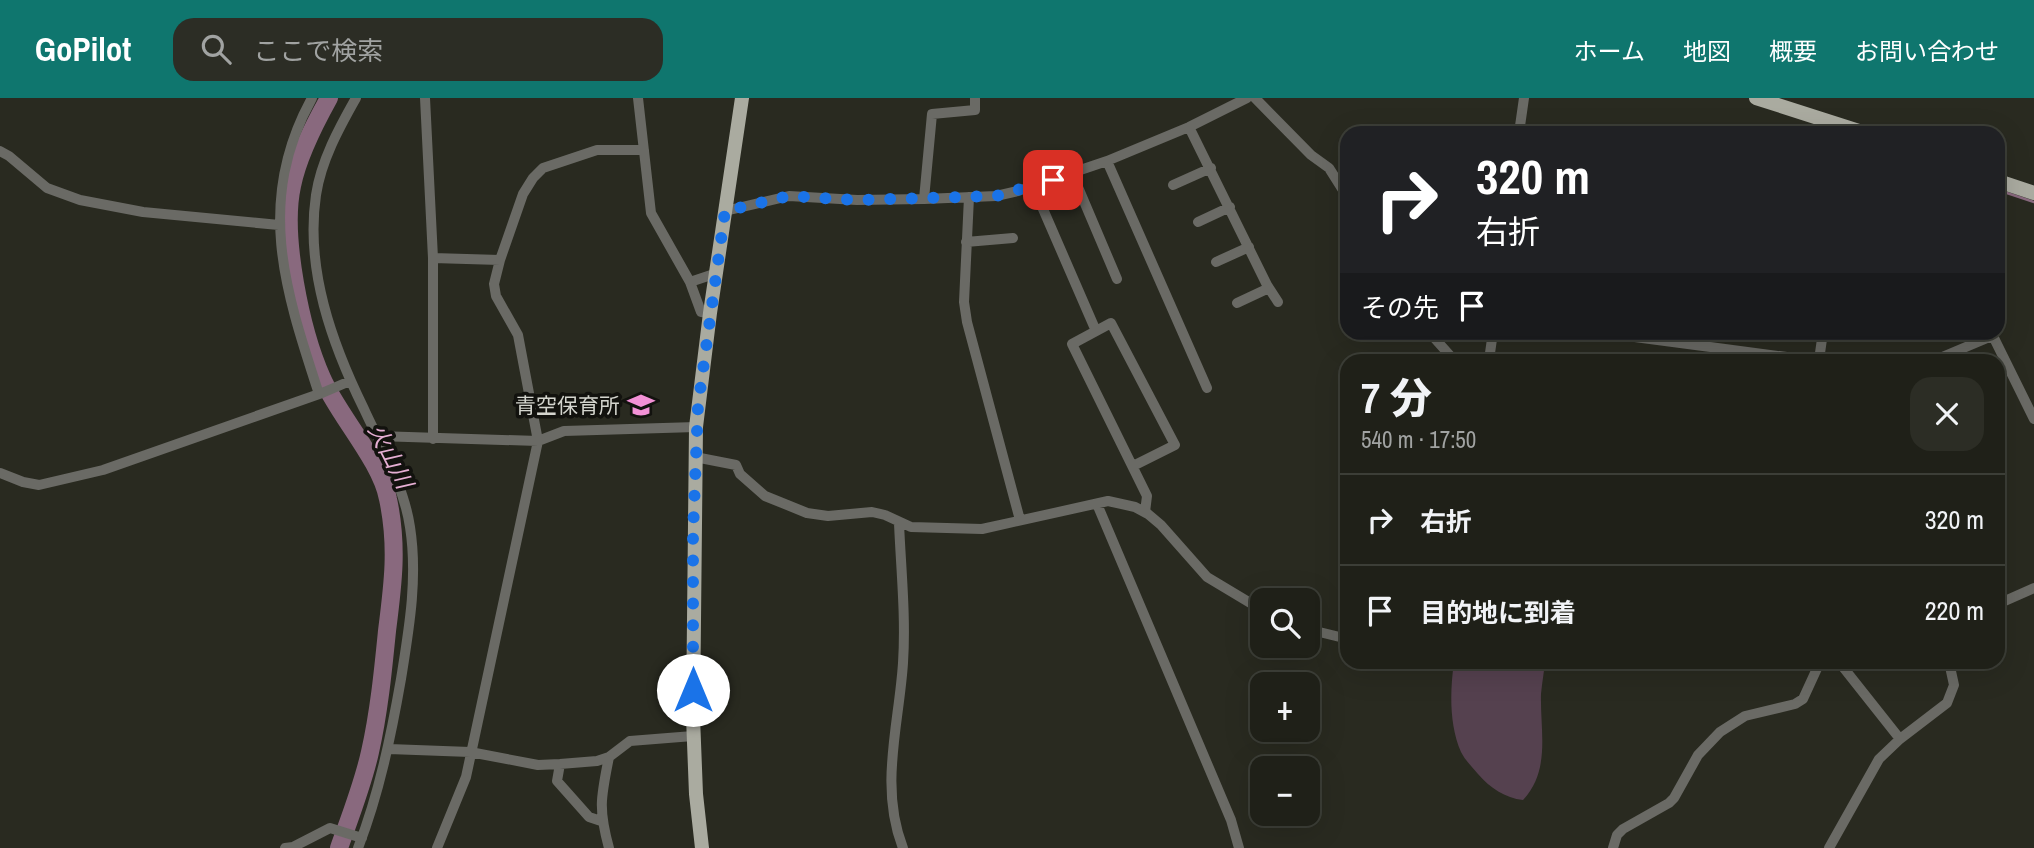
<!DOCTYPE html>
<html lang="ja">
<head>
<meta charset="utf-8">
<style>
  body { margin:0; font-family:"Archivo Narrow","Noto Sans JP",sans-serif; background:#2c2d25; color:#f1f3f6; height:100vh; display:flex; flex-direction:column; font-size:26px; white-space:nowrap }
  * { box-sizing:border-box; margin:0 }
  p { font-size:23px; color:#a1a3a2 }
  .icon { flex:none; width:38px; height:38px; fill:none; stroke:currentColor; stroke-width:2; stroke-linecap:round; stroke-linejoin:round }
  .map { position:relative; flex:1; overflow:hidden }
  .sheet { position:absolute; left:1340px; top:256px; width:665px; height:315px; display:flex; flex-direction:column; background:#1f2018; border-radius:21px; box-shadow:0 7px 28px #0002,0 0 0 2px #3c3e37 }
  .sheet>* { flex:none }
  .banner { position:absolute; left:1340px; top:28px; width:665px; height:214px; border-radius:21px; box-shadow:0 7px 28px #0002,0 0 0 2px #3c3e37; background:#202124; color:#fff; overflow:hidden }
  .fabs { position:absolute; left:1250px; top:490px; display:grid; gap:14px }
  .fabs a { display:grid; place-items:center; width:70px; height:70px; border-radius:14px; background:#1f2018; box-shadow:0 7px 28px #0002,0 0 0 2px #3c3e37; font-size:35px }
  .pin { position:absolute; display:grid; place-items:center; width:60px; height:60px; color:#fff; margin:-30px; border-radius:14px; box-shadow:0 4px 10px #0006 }
  .me { position:absolute; width:77px; margin:-38px; rotate:0deg; stroke-linejoin:round; filter:drop-shadow(0 0 5px #0008) }
  .turn { display:flex; align-items:center; gap:24px; height:147px; padding:0 21px; font-size:32px }
  .turn .icon { width:91px; height:91px; stroke-width:2.5 }
  .turn b { display:block; font-size:49px; line-height:60px }
  .then { display:flex; align-items:center; height:66px; padding:0 21px; background:#0003; gap:14px; font-size:26px }
  .round { display:grid; place-items:center; flex:none; width:74px; height:74px; border-radius:21px; background:#2c2d25 }
  .overview { display:flex; align-items:center; justify-content:space-between; height:119px; padding:0 21px }
  h1 { font-size:42px; font-weight:800; line-height:52px }
  ul { padding:0; list-style:none }
  li { display:flex; align-items:center; gap:21px; height:91px; padding:0 21px; border-top:2px solid #3c3e37 }
  li div { flex:1 }
  li b { display:block; font-size:26px }
  li em { font-style:normal }
  header { display:flex; align-items:center; gap:42px; box-sizing:border-box; height:98px; padding:0 35px; background:#0f766e; color:#fff }
  header strong { font-size:33px }
  nav { display:flex; gap:38px; margin-inline-start:auto; font-size:24px }
  .search { width:490px; height:63px; background:#2c2d25; display:flex; align-items:center; gap:18px; box-sizing:border-box; padding:0 24px; border-radius:21px; color:#a1a3a2; font-size:26px }
  .map>svg:first-child { display:block }
</style>
</head>
<body>
<header>
<strong>GoPilot</strong>
<div class="search"><svg class="icon" aria-label="search" viewBox="0 0 24 24"><circle cx="10" cy="10" r="6"/><path d="M15 15l6 6"/></svg>ここで検索</div>
<nav><a>ホーム</a><a>地図</a><a>概要</a><a>お問い合わせ</a></nav>
</header>
<div class="map">
<svg width="2034" height="750" viewBox="0 0 2034 750">
  <rect width="100%" height="100%" fill="#292a20"/>
  <path fill="#55414f" d="M1454 564H1545C1544 574 1542 585 1541 596 1540 633 1551 672 1523 702 1505 700 1490 690 1478 676 1472 669 1465 662 1461 654 1449 626 1450 593 1454 564Z"/>
  <g fill="none" stroke-linecap="round" stroke-linejoin="round">
    <path stroke="#89697e" stroke-width="2.5" d="M1998 92 2034 104"/>
    <path stroke="#89697e" stroke-width="18" d="M329 0C314 27 298 58 292 88 281 138 301 233 322 280 338 317 381 363 388 401 398 448 393 486 387 533 383 573 379 614 370 654 363 686 350 719 339 750"/>
    <path stroke="#6a6a65" stroke-width="10" d="M312 0C255 103 285 192 319 296
      M356 0C339 30 321 63 316 97 305 171 332 246 364 311 381 348 404 388 410 429 418 480 409 531 401 581 391 638 379 696 358 750
      M425 0 433 160V341
      M638 0 651 115 690 184 701 214 710 215
      M1255 0 1311 57 1329 70 1348 100
      M1189 29 1267 187 1278 204
      M1519 35 1524 0
      M0 53 9 58 47 90 80 102 143 114 279 127
      M1107 63 1207 290
      M1072 75 1117 181
      M1173 87 1211 70
      M1033 88 1096 233
      M969 99 964 204 967 224 1020 422
      M924 101 932 16 975 12V0
      M725 113 789 98 857 102 924 101 996 98 1018 93 1107 63 1189 29 1247 0
      M1198 124 1230 109
      M966 144 1013 140
      M433 160 500 162
      M1216 164 1249 149
      M690 184 717 175
      M1237 205 1269 190
      M1429 234 1454 262
      M1597 234 1809 262H1832
      M1991 234 2034 321
      M1489 262 1493 234
      M1819 262 1823 234
      M1935 262 1992 238
      M377 338 538 343 564 333 696 329
      M695 359 736 367 740 376 765 398 807 415 828 418 872 414 885 417 911 429 982 431 1108 403 1135 409 1148 416 1161 427 1207 479 1262 512
      M1133 368 1175 347 1111 225 1072 246 1147 398 1145 414
      M0 375 23 384 39 387 103 372 322 295 350 283
      M1097 406 1231 722 1239 750
      M899 425C901 472 906 519 903 565 899 627 879 689 903 750
      M1998 506 2034 490
      M1307 531 1348 541
      M1839 564 1900 641
      M389 651 470 654 538 667 560 666 597 663 609 659 630 643 693 638
      M560 666 557 683 589 719 601 723
      M285 750 293 749 330 730 362 740
      M437 750 466 679 538 343 518 237 496 198 494 186 500 162 523 96 533 80 543 70 597 52H644
      M609 750C598 710 601 699 609 659
      M1613 750 1617 737 1623 731 1669 705 1674 700 1698 657 1720 634 1745 618 1795 606 1803 601 1820 564
      M1829 750 1879 661 1900 641 1947 605 1954 587 1949 564"/>
    <path stroke="#aaaba0" stroke-width="14" d="M1756 0 1865 35
      M1998 83 2034 95
      M702 750 696 696 693 619 696 329 710 215 742 0"/>
  </g>
  <g fill="none" stroke-linecap="round" stroke-linejoin="round">
    <path stroke="#1a73e8" stroke-width="12" stroke-dasharray="0 21.6" d="M693 592V435L698 308 725 113 789 98 857 102 996 98 1053 82"/>
  </g>
  <defs>
    <symbol id="school-bare" viewBox="-9 -9 18 18"><path d="M0-5L7-2L0 1L-7-2ZM-4 1L0 2.5L4 1V4Q0 6-4 4Z" fill="#f391d6" stroke="#12120e" stroke-width="2.5" paint-order="stroke"/></symbol>
  </defs>
  <g fill-rule="evenodd">
    <use href="#school-bare" x="622" y="288" width="38" height="38"/>
  </g>
  <g text-anchor="middle" dominant-baseline="central" stroke-width="7" stroke-linejoin="round" paint-order="stroke">
    <g font-size="21" fill="#d4d5ce" stroke="#12120e" text-anchor="end">
      <text x="620" y="307">青空保育所</text>
    </g>
    <g font-size="23" font-style="italic" fill="#e6afd4" stroke="#12120e">
      <text transform="translate(391 358) rotate(63)">火山川</text>
    </g>
  </g>
</svg>
<div class="fabs">
<a><svg class="icon" aria-label="search" viewBox="0 0 24 24"><circle cx="10" cy="10" r="6"/><path d="M15 15l6 6"/></svg></a>
<a>+</a>
<a>−</a>
</div>
<div class="pin" style="left:1053px;top:82px;background:#d93025"><svg class="icon" aria-label="arrive" viewBox="0 0 24 24"><path d="M6 21V4h12l-3 4 3 4H6"/></svg></div>
<svg class="me" style="left:693px;top:592px" viewBox="-20 -20 40 40"><circle r="19" fill="#fff"/><path d="M0-13L10 11 0 6-10 11z" fill="#1a73e8"/></svg>
<div class="banner">
<div class="turn"><svg class="icon" aria-label="right" viewBox="0 0 24 24"><path d="M7 20v-9h11M14 6l5 5-5 5"/></svg><div><b>320 m</b>右折</div></div>
<div class="then">その先<svg class="icon" aria-label="arrive" viewBox="0 0 24 24"><path d="M6 21V4h12l-3 4 3 4H6"/></svg></div>
</div>
<section class="sheet">
<div class="overview"><div><h1>7 分</h1><p>540 m · 17:50</p></div><a class="round"><svg class="icon" aria-label="close" viewBox="0 0 24 24"><path d="M6 6l12 12M18 6L6 18"/></svg></a></div>
<ul>
<li><svg class="icon" aria-label="right" viewBox="0 0 24 24"><path d="M7 20v-9h11M14 6l5 5-5 5"/></svg><div><b>右折</b></div><em>320 m</em></li>
<li><svg class="icon" aria-label="arrive" viewBox="0 0 24 24"><path d="M6 21V4h12l-3 4 3 4H6"/></svg><div><b>目的地に到着</b></div><em>220 m</em></li>
</ul>
</section>
</div>
</body>
</html>
